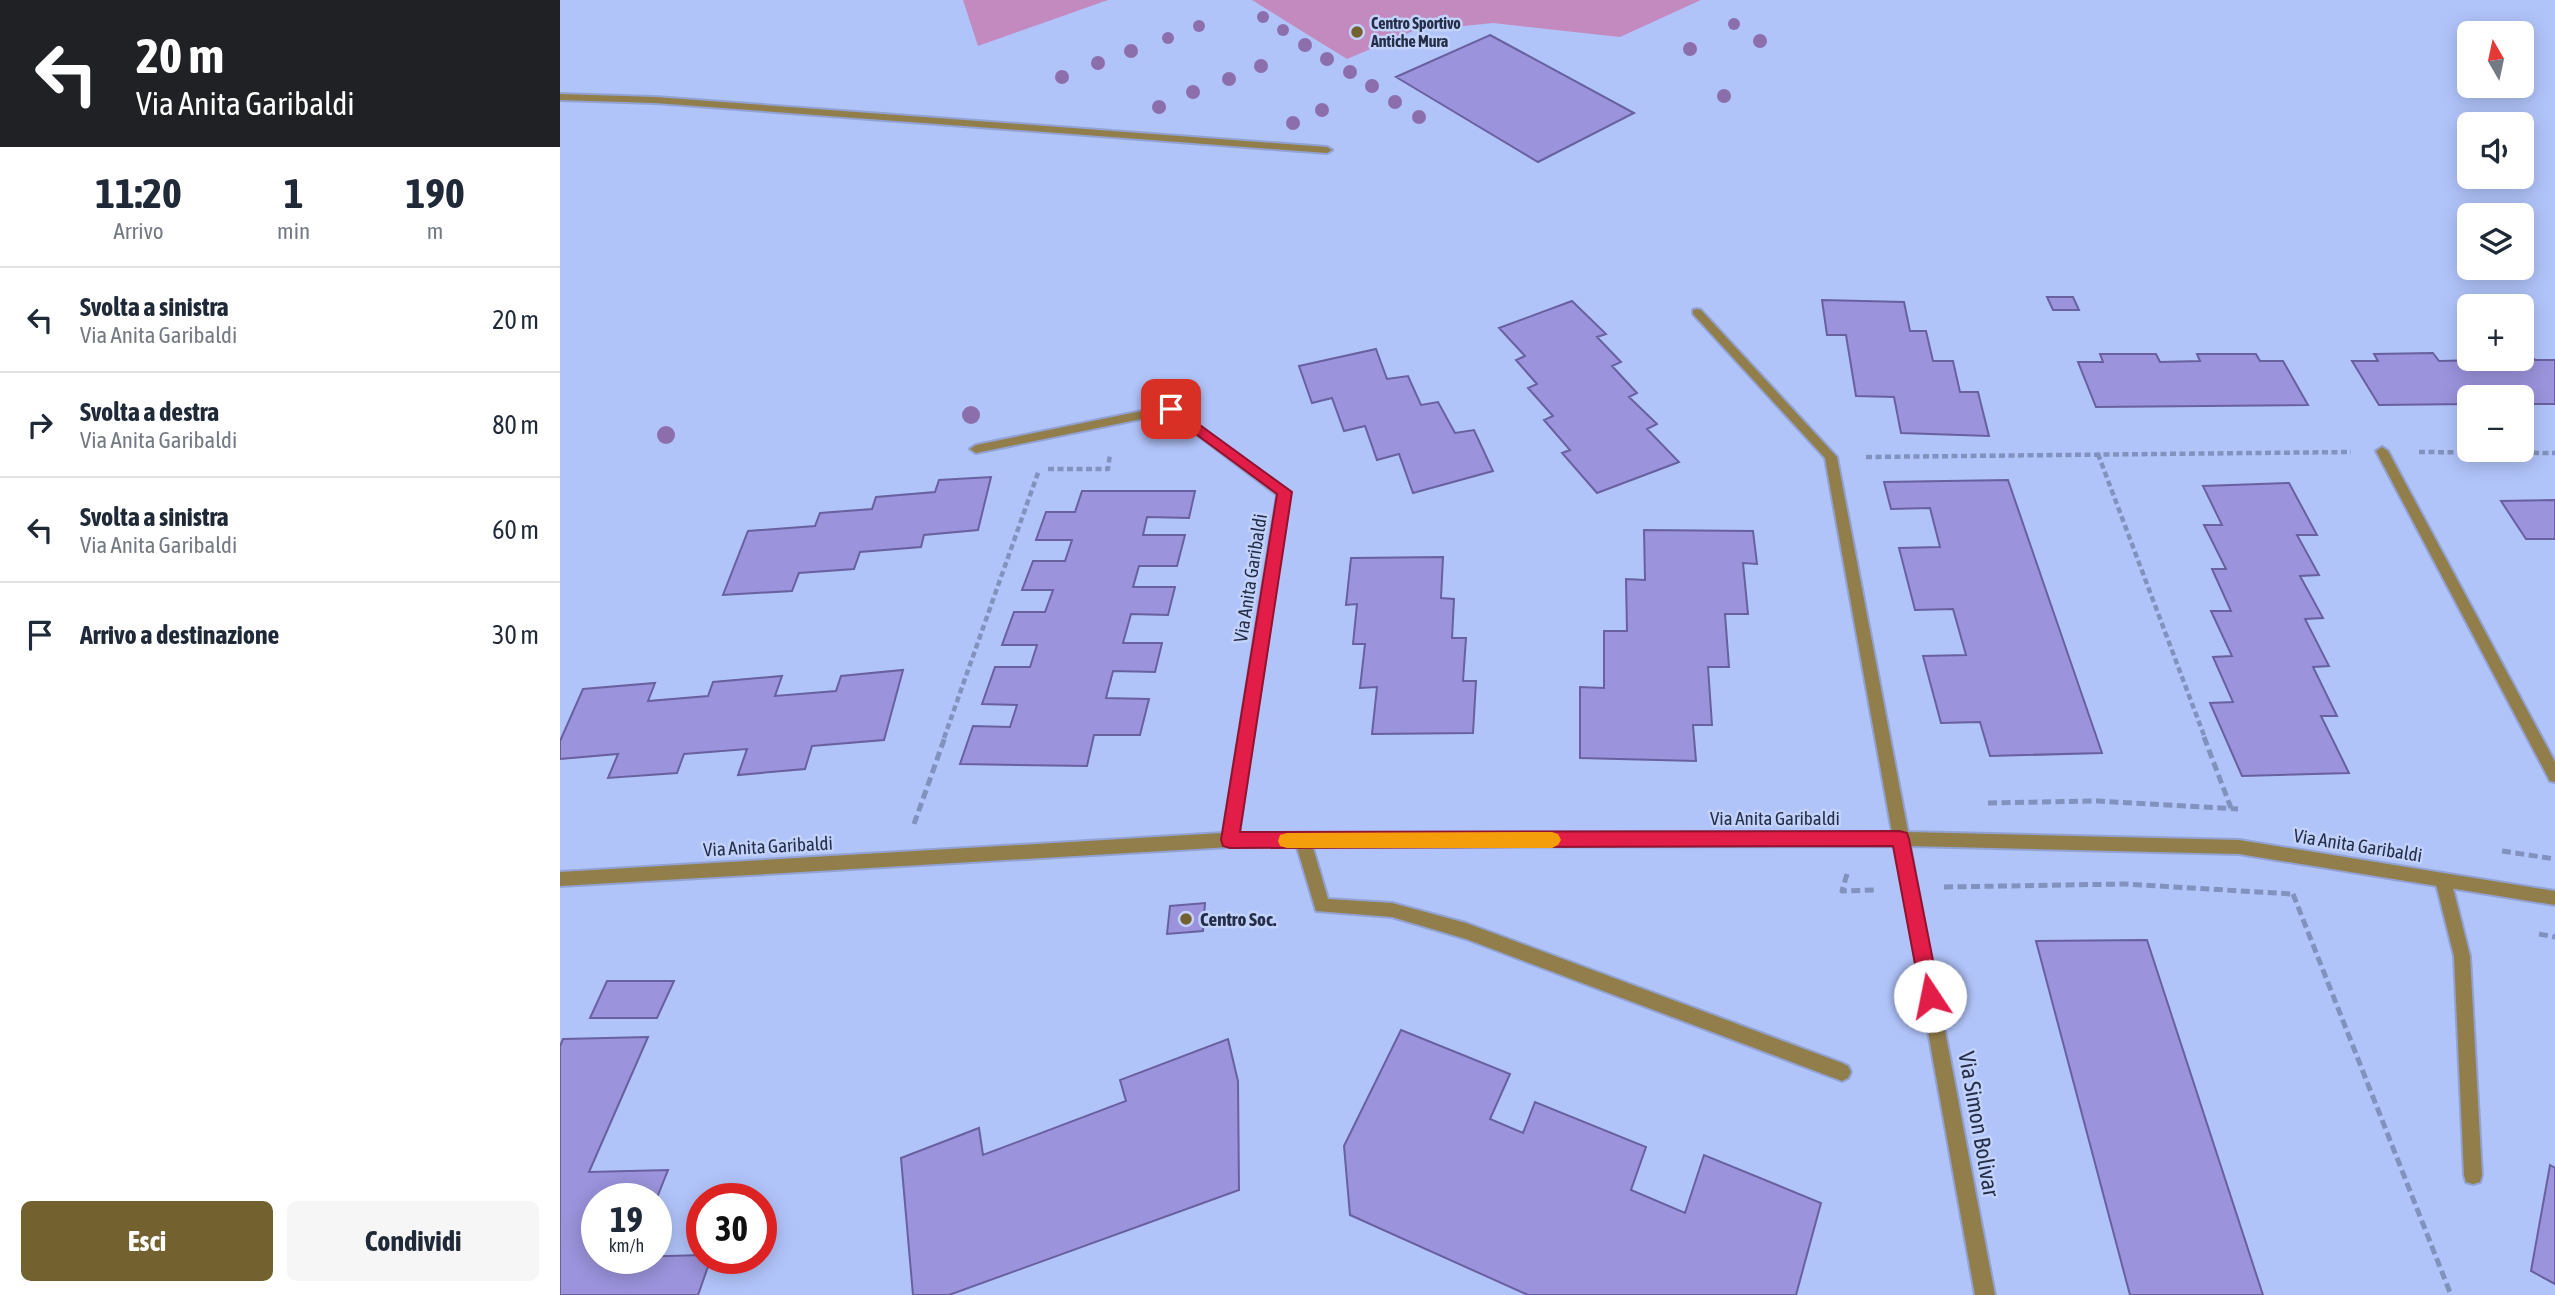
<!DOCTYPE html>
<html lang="it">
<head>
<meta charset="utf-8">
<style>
  body { margin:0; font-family:"Asap Condensed",sans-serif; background:#f6f6f7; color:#1f2937; height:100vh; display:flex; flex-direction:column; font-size:26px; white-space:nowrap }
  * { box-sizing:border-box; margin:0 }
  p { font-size:23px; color:#747a83 }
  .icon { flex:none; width:38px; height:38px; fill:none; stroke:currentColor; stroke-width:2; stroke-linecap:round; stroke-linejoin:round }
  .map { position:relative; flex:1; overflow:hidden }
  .side { display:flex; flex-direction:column; background:#fff; width:560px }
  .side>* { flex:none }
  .top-card { background:#202124; color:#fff; overflow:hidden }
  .needle { width:46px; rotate:351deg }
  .tools { position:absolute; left:1897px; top:21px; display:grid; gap:14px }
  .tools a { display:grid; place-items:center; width:77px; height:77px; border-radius:10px; background:#fff; box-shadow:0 4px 18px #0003; font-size:35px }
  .speed { position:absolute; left:21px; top:1183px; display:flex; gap:14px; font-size:35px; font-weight:700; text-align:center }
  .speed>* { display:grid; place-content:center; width:91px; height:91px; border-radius:50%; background:#fff; box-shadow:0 4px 18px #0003; line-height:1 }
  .speed small { font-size:18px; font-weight:400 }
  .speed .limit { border:10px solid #d22; background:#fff; color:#111 }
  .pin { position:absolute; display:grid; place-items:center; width:60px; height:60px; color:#fff; margin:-30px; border-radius:14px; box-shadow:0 4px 10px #0006 }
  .me { position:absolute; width:77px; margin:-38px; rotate:349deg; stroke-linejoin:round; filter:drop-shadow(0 0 5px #0008) }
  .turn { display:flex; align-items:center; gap:24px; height:147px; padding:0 21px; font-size:32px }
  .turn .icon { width:91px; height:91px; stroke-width:2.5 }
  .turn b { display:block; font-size:49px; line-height:60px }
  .eta { display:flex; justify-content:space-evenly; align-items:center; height:119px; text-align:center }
  .eta b { font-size:42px; font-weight:700; line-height:49px }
  .button { display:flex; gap:14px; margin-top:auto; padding:14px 21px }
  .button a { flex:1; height:80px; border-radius:10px; background:#746130; color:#fff; font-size:28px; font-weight:700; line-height:80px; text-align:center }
  .button a+a { background:#f6f6f7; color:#1f2937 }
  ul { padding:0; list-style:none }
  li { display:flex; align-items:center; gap:21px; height:105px; padding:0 21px; border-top:2px solid #e0e1e3 }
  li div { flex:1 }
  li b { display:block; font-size:26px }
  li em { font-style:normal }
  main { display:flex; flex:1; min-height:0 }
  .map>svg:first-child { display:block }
</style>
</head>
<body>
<main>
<section class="side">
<div class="top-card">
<div class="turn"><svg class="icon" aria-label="left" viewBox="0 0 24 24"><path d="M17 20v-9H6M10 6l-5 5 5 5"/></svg><div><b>20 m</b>Via Anita Garibaldi</div></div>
</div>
<div class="eta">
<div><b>11:20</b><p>Arrivo</p></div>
<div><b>1</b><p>min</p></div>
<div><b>190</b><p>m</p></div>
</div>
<ul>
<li><svg class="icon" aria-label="left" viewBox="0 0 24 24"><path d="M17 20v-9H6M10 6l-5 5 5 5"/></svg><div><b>Svolta a sinistra</b><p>Via Anita Garibaldi</p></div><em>20 m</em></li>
<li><svg class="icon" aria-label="right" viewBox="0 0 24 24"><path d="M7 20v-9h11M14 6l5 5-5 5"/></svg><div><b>Svolta a destra</b><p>Via Anita Garibaldi</p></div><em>80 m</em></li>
<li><svg class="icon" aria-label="left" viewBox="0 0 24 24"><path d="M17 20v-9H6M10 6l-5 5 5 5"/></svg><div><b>Svolta a sinistra</b><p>Via Anita Garibaldi</p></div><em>60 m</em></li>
<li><svg class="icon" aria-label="arrive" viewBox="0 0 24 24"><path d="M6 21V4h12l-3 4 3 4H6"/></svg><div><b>Arrivo a destinazione</b></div><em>30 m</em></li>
</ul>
<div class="button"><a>Esci</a><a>Condividi</a></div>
</section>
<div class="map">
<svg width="1995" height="1295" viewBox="0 0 1995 1295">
  <rect width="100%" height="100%" fill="#b1c4fa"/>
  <path fill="#c28abf" d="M403 0H548L418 46Z
    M692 0H1141L1060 37 933 23 894 27 879 20 787 59Z"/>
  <path fill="#9b93dc" stroke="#6960a0" stroke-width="2" d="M930 35 1074 113 978 162 836 77Z
    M1487 297H1513L1519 310H1493Z
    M1262 300 1344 302 1350 331H1366L1373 361H1393L1400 392H1418L1429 436 1341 433 1334 397 1296 396 1286 335H1267Z
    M1012 301 1046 334 1037 337 1061 362 1052 366 1077 393 1069 397 1097 424 1087 429 1119 462 1037 493 1002 453 1010 450 984 420 993 416 968 388 977 384 956 360 965 356 939 328Z
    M816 349 827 379 848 376 861 405 878 402 895 433 914 430 933 471 853 493 839 454 817 460 805 426 784 431 772 398 752 403 739 366Z
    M1873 353 1879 361 1962 359 1964 353H1968L1975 360H1995V404H1962V397H1909V404L1819 405 1792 361H1818L1814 354Z
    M1540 354H1596L1600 362 1640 361 1637 354H1696L1700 361H1723L1748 405 1536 407 1518 362H1543Z
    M431 477 418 530 364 535 361 547 300 552 294 569 239 573 232 591 163 595 188 531 255 526 260 513 312 509 316 497 375 492 379 480Z
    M1448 480 1542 753 1430 756 1420 722 1381 723 1363 656 1406 655 1393 609 1355 610 1339 548 1380 547 1370 508 1331 509 1324 482Z
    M1729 483 1757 535H1737L1759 575 1740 576 1763 618 1745 619 1769 666 1753 667 1777 716H1761L1789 773 1682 776 1650 703 1673 702 1653 657 1672 656 1651 611H1671L1652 569H1666L1644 525H1662L1643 486Z
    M522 491H635L629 518 587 517 583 535H625L617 566H579L573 587H615L608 615 571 614 563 643H602L595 672 553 671 546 698 589 699 580 735H534L527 766 400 764 413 726 450 727 457 705 422 704 435 667H470L477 645H442L454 612H485L493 590H462L473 561H505L512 540H476L486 512H515Z
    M1995 500V539H1966L1941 501Z
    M1084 530 1193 531 1197 564 1183 563 1188 614H1165L1169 667H1148L1152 725H1133L1136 761 1020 758V687L1044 688V631H1067L1066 579 1085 580Z
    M883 557 881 598 894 599 892 638H906L903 681H916L913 733 812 734 817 687 800 688 805 644H793L797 604 786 605 791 558Z
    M343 670 324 740 252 746 245 769 178 775 187 749 124 754 117 773 48 778 58 754 0 759V741L23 689 95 683 88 701 148 696 153 682 222 676 215 696 276 691 281 676Z
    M645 903 643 931 607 934 610 906Z
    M1587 940 1703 1295H1570L1476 941Z
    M47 981H114L97 1018H30Z
    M841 1030 950 1074 930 1119 963 1133 975 1102 1086 1147 1071 1190 1125 1213 1144 1155 1261 1203 1236 1295H968L790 1215 784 1146Z
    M88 1037 29 1172 108 1170 96 1200 37 1199V1258L142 1255V1258H151L138 1295H0V1046L3 1039Z
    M668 1039 678 1081 679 1190 389 1295H353L341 1158 419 1128 423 1155 566 1101 560 1080Z
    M1990 1165 1995 1168V1284L1971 1271Z"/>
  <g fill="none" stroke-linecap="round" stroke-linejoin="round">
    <defs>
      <path id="service" d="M0 94 95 97 767 147 772 150 767 153 95 103 0 100Z
        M611 405 617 409 615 412 416 453 410 449 416 445Z
        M743 834 749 836 751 841 768 899 832 903 906 923 1282 1063 1288 1066 1291 1072 1288 1078 1282 1081 906 939 832 917 756 911 735 841 737 836Z
        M1883 873 1889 875 1891 880 1910 956 1922 1175 1920 1182 1913 1184 1906 1182 1904 1175 1894 956 1875 880 1877 875Z"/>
      <path id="minor" d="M1137 309 1141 310 1277 457 1348 832 1679 840 1995 891V905L1679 854 1350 846 1435 1295H1415L1335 846 670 847 0 886V872L663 833 717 495 607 412 605 409 611 405 730 493 679 833 1332 832 1265 458 1133 314V310Z
        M1822 447 1828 451 1995 762V782L1990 781 1816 451Z"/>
    </defs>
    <use href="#service" stroke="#92a3d3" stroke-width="4"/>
    <use href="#minor" stroke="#92a3d3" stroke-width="4"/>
    <path stroke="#8292be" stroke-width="4.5" stroke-dasharray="6 3.5" stroke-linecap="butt" d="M1859 452 1995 453
      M1538 454 1645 738
      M1306 457 1791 452
      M488 469H548L550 454
      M384 738 479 470"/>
    <path stroke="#8292be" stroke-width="5" stroke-dasharray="9 4.5" stroke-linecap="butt" d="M1644 737 1671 808
      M1428 803 1538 801 1678 809
      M354 824 385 737
      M1942 851 1995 859
      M1287 874 1282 891 1316 890
      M1384 887 1565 884 1732 894
      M1733 894 1891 1295
      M1979 934 1995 937"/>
    <use href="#service" fill="#927e4a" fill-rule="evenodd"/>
    <use href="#minor" fill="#927e4a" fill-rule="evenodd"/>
  </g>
  <g fill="#8d6ead">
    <circle cx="703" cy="17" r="6"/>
    <circle cx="1174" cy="24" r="6"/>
    <circle cx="639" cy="26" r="6"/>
    <circle cx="723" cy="30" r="6"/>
    <circle cx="608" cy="38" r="6"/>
    <circle cx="1200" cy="41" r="7"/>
    <circle cx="745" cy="45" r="7"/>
    <circle cx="1130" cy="49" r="7"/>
    <circle cx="571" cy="51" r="7"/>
    <circle cx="767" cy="59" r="7"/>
    <circle cx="538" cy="63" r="7"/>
    <circle cx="701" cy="66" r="7"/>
    <circle cx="790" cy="72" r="7"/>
    <circle cx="502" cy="77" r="7"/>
    <circle cx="669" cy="79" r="7"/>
    <circle cx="812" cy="86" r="7"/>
    <circle cx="633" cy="92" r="7"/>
    <circle cx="1164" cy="96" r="7"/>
    <circle cx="835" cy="102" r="7"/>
    <circle cx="599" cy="107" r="7"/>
    <circle cx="762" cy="110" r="7"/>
    <circle cx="859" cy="117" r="7"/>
    <circle cx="733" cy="123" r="7"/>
    <circle cx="411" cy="415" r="9"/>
    <circle cx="106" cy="435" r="9"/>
  </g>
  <path fill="#e11d48" stroke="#92132f" stroke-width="2" d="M611 404 732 492 680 832 1340 831 1347 833 1349 839 1380 996 1377 1003 1370 1006 1363 1003 1361 996 1333 846 670 848 663 846 661 840 717 494 606 412V406Z"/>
  <path fill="#f59e0b" d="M992 832 998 834 1001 840 998 845 992 848H727L720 846 718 841 720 835 727 833Z"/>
  <g fill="#746130" stroke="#c3d2fa" stroke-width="2.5">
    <circle cx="797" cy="32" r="7"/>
    <circle cx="626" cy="919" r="7"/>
  </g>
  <g text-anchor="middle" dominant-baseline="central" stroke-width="5" stroke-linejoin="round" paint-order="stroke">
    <g font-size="16" font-weight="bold" fill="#252e48" stroke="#c3d2fa" text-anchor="start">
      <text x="811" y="23">Centro Sportivo<tspan x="811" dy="18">Antiche Mura</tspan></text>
    </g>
    <g font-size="19" fill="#252e48" stroke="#c3d2fa">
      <text transform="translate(690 578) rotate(-81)">Via Anita Garibaldi</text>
      <text x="1215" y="818">Via Anita Garibaldi</text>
      <text transform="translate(1798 845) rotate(9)">Via Anita Garibaldi</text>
      <text transform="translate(208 846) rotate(-3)">Via Anita Garibaldi</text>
    </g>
    <g font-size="19" font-weight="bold" fill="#252e48" stroke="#c3d2fa" text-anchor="start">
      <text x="640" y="919">Centro Soc.</text>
    </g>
    <g font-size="23" fill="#252e48" stroke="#c3d2fa">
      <text transform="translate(1419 1124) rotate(80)">Via Simon Bolivar</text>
    </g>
  </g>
</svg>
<div class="tools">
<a><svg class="needle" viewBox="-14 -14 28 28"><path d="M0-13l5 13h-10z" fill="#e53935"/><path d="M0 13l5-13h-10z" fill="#747a83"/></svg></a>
<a><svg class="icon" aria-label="sound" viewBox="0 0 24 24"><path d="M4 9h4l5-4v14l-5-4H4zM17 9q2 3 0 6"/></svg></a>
<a><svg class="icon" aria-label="layers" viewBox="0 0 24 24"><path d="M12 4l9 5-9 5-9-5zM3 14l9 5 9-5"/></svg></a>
<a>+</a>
<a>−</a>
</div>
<div class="speed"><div>19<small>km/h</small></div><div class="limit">30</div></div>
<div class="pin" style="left:611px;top:409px;background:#d93025"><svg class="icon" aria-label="arrive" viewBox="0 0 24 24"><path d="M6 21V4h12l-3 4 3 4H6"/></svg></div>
<svg class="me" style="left:1370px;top:996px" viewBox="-20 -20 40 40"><circle r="19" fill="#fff"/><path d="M0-13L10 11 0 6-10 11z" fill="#e11d48"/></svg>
</div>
</main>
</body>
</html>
